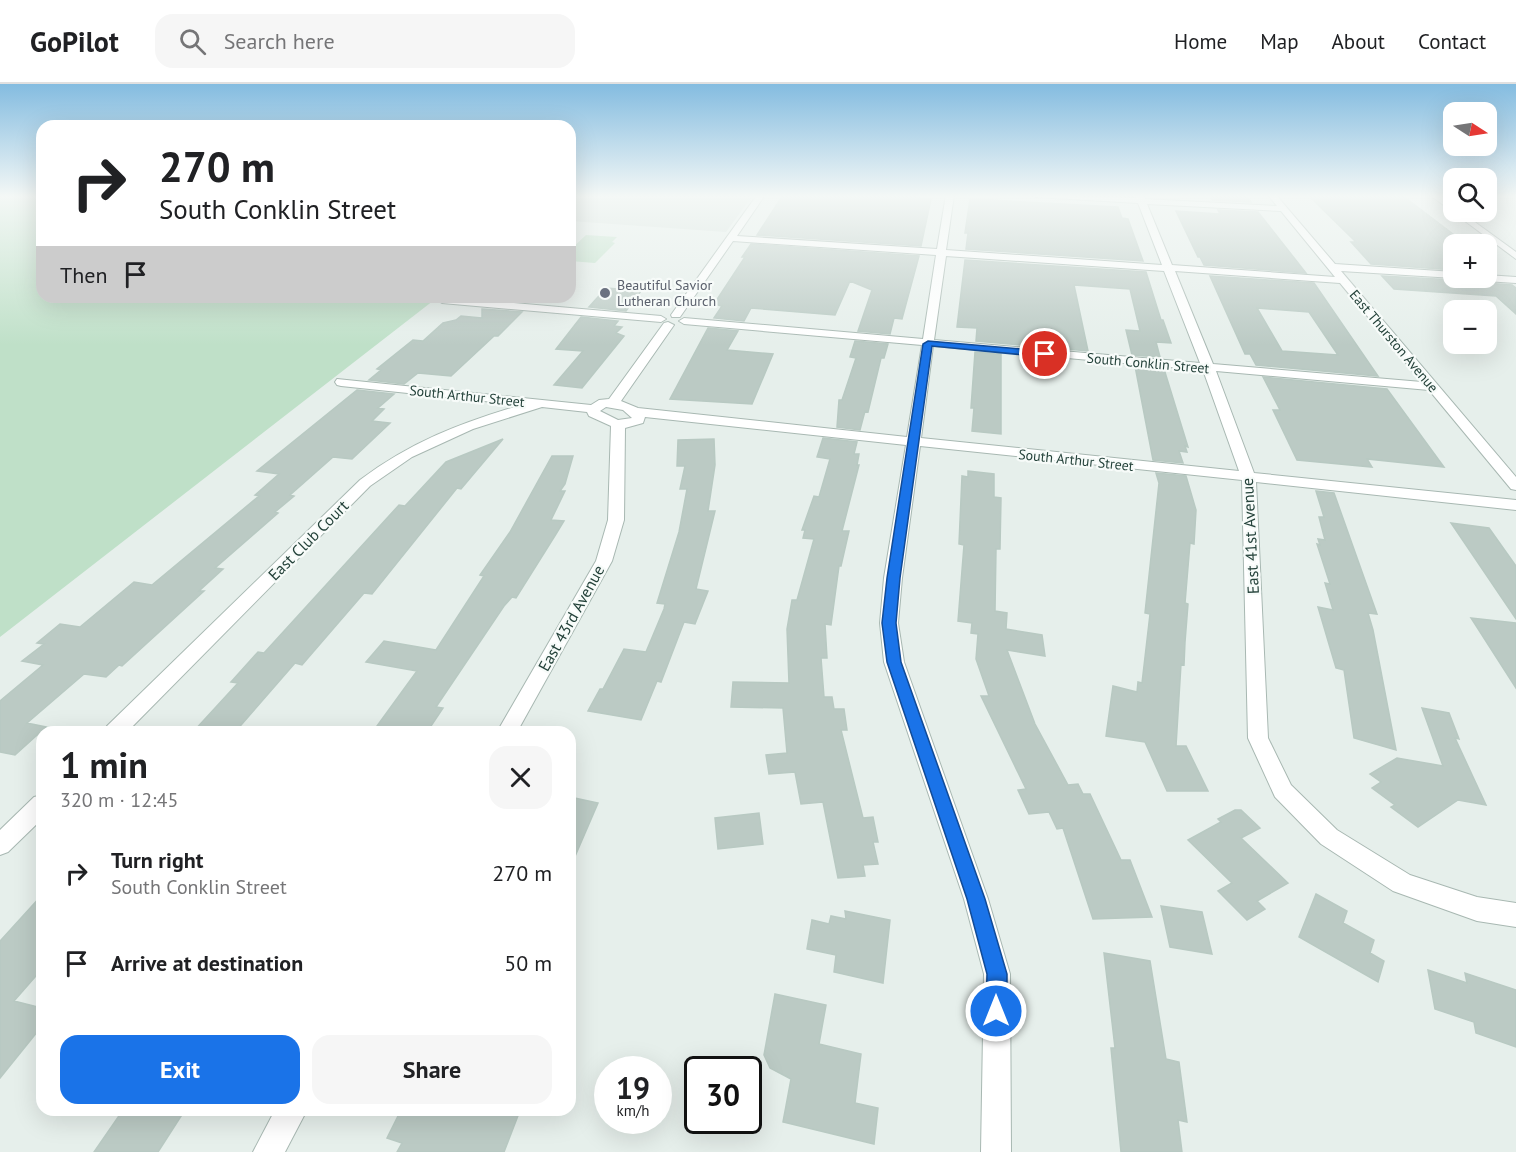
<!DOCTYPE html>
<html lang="en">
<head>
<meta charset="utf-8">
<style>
  body { margin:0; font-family:"PT Sans",sans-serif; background:#f6f6f6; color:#202124; height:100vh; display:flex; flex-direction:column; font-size:22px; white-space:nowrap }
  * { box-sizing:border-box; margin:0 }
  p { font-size:20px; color:#757577 }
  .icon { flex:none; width:33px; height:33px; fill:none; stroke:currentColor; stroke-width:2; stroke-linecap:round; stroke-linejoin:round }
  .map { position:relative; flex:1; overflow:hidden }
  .sheet { position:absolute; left:36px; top:642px; width:540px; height:390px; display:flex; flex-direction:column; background:#fff; border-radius:18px; box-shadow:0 6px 24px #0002 }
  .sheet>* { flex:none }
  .banner { position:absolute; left:36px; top:36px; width:540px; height:183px; border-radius:18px; box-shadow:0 6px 24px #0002; background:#fff; color:#202124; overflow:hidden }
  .needle { width:39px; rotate:102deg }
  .tools { position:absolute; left:1443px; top:18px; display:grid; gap:12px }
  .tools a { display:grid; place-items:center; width:54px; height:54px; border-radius:12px; background:#fff; box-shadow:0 6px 24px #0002; font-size:30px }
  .speed { position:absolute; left:594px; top:972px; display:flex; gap:12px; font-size:30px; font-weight:700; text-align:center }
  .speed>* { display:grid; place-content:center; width:78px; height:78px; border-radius:50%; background:#fff; box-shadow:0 6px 24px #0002; line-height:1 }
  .speed small { font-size:15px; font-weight:400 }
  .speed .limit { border:3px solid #111; border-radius:9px; background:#fff; color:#111 }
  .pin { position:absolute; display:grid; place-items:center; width:51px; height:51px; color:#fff; margin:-26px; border:3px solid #fff; border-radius:50%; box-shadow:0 2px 6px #0007 }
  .me { position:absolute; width:66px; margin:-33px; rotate:0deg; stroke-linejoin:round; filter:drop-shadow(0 0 4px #0008) }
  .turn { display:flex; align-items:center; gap:21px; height:126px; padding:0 24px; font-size:27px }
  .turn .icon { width:78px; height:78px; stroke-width:2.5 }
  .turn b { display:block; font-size:42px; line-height:51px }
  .then { display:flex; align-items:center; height:57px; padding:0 24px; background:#0003; gap:12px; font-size:22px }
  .round { display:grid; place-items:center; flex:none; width:63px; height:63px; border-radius:18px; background:#f6f6f6 }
  .summary { display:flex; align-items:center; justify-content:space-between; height:102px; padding:0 24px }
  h1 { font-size:36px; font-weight:700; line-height:45px }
  .cta { display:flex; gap:12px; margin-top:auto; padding:12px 24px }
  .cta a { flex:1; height:69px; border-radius:18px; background:#1a73e8; color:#fff; font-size:24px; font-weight:700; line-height:69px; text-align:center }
  .cta a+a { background:#f6f6f6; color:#202124 }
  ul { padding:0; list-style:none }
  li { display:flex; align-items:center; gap:18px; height:90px; padding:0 24px }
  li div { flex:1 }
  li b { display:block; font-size:22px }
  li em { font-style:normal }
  header { display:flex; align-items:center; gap:36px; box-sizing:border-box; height:84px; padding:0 30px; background:#fff; border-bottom:2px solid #e0e0e0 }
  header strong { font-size:28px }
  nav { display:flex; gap:33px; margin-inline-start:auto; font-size:21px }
  .search { width:420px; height:54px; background:#f6f6f6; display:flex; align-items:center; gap:15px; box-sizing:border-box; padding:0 21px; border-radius:18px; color:#757577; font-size:22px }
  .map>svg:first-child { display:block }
</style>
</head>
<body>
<header>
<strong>GoPilot</strong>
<div class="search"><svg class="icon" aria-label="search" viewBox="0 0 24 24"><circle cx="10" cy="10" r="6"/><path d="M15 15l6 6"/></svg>Search here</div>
<nav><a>Home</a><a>Map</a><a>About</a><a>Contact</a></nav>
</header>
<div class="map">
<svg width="1516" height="1068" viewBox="0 0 1516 1068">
  <rect width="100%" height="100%" fill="#e6efeb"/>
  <path fill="#d4dfda" d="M570 111H753L726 148 570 137Z"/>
  <path fill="#bfe0c8" d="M0 111H42V213H438L0 553Z
    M586 151 617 153 612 158 615 159 595 179 570 177V166Z"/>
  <path fill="#bbcac4" stroke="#b8c9c2" stroke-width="1.5" fill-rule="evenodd" d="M783 111H888L931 115 921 162 757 151Z
    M1210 111H1246L1251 118 1212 116Z
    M1308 111 1403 112 1466 160H1454V186L1371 180 1351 158H1356Z
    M970 115 1118 123 1122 134 1128 135 1143 177 966 165 968 149H965Z
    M1218 126 1258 128 1306 189 1204 181 1200 173H1198L1176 127 1220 130Z
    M751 160 919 172 902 235 894 234 890 250 858 247 872 206 850 197 835 231 751 224 744 237 714 234 722 222 714 220 745 173H742Z
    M965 176 1146 188 1161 236H1163L1171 259 1156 258 1160 273 1132 271 1126 246 1140 247 1130 205 1074 201 1088 267 976 257 977 244 957 243Z
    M1210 192 1314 199 1378 292 1256 281 1250 270H1245ZM1257 224 1309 228 1338 271 1282 267Z
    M1382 192 1454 196 1456 194H1478L1485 199 1512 201 1516 204V230L1496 212 1394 205Z
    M606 204 641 207 626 227 589 223Z
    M483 213H537L532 218Z
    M482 225 522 228 498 252H494L451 292 418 289 404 300 369 296 381 286 377 285 413 256 423 257 443 239 456 236 461 232 482 234Z
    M581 233 618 237 614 242 622 243 616 249 624 252 582 304 554 301 583 267 556 265Z
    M708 244 738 247 727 266 773 270 752 320 670 315Z
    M855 257 888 260 884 274H881L868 328 865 327 860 346 837 343 839 316H842L856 274 850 273Z
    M975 268 1001 270V350L972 347 974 324H971Z
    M1135 282 1164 285 1188 363 1185 362 1187 368 1179 367 1183 379 1153 376Z
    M1263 293 1387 305 1444 383 1367 375 1372 383 1297 376 1273 326H1280Z
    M357 306 394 310 378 324 384 325 372 337 390 339 352 375 333 373 290 411 294 412 275 428 278 429 215 484 223 485 199 507H204L122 582 119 581 106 593 84 590 27 639 46 643 15 671 0 668V617L43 581 22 577 44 560 37 559 60 540 80 543 134 498 152 501 259 412 255 411 279 390 257 387Z
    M823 354 857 358 854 370H859L857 381H859L842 447H849L841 482H839L831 541 825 540 827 574H821L824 613H832L834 625H844L847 646H841L863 734 873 733 878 758H873L878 780 863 781 865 792 838 794 823 718 801 720 795 688 769 690 766 671 787 669 783 624 731 623 733 598 789 599 787 545 792 516H797L814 455 803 454 805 446H802L814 412 819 413 830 375 817 373Z
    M503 355 461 405 457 404 372 510 364 509 302 581 295 579 235 648H193L238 599 231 598 258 568 264 569 399 421 405 422 446 378Z
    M714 355 715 381 708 427H715L696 505 708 507 695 540 684 538 661 598 657 597 641 636 588 627 600 605H603L624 565 646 568 664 525 665 520 657 519 679 448 687 405H680L685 382H677L678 356Z
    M552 372H573L565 400 560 407H565L551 436 564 437 556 450 516 514 512 513 504 522 436 623 443 624 427 648H378L382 643 377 642 417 587 366 578 384 557 436 566 484 492 480 491 510 448Z
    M968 387 994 390V413L1001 414 1000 465H996L995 527 1007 529 1006 545 1042 551 1045 572 1007 566 1035 640 1068 701 1078 700 1083 710H1090L1121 776H1130L1152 833 1093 835 1063 744 1057 745 1049 728 1029 730 1018 706 1026 705 981 612H989L976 575 978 550 971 549 972 539 958 537 964 461 959 460 962 392 968 393Z
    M1156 389 1186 392 1196 426 1194 460 1190 459 1185 519 1188 520 1185 558 1184 581 1181 580 1176 662H1186L1208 707H1167L1145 658 1106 652 1113 602 1137 608 1138 598 1142 599 1150 530 1145 529 1159 399Z
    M1316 407 1334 409 1377 530 1368 529 1373 546 1396 666 1354 654 1344 586 1336 584 1318 523 1333 526 1325 499 1330 500 1317 460 1320 461 1318 455 1325 456 1319 433H1324Z
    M1451 439 1489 444 1516 482V535Z
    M1471 534 1516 539V604Z
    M1422 624 1449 629 1459 655 1455 654 1486 721 1458 716 1418 743 1391 723 1395 721 1372 704 1381 698 1370 690 1397 674 1443 682Z
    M570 713 598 719 570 784Z
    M1235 726H1241L1260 744 1241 754 1288 799 1257 817 1265 825 1247 836 1218 807 1232 799 1188 756 1221 738 1218 735Z
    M759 729 763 760 718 765 715 734Z
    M1316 810 1347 827 1343 839 1374 856 1370 869 1384 877 1378 898 1299 853Z
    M42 811V885L14 917 42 924V942L0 994V857Z
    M1161 822 1202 828 1212 870 1170 863Z
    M845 827 890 836 883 899 834 888 836 871 807 865 812 836 829 840 831 832 846 835Z
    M1104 869 1150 877 1166 975 1179 978 1187 1038 1178 1036 1182 1068H1121L1111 964H1115Z
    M1428 886 1467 899 1465 889 1516 906V963L1476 949 1474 938 1435 925Z
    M775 910 826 921 819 960 861 970 855 1019 878 1024 874 1060 783 1038 791 995 770 984 764 971Z
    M123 1026H185L158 1068H94Z
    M401 1026H506L519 1029 504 1068H397L402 1059 387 1054Z"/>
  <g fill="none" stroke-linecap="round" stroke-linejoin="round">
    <defs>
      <path id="street" d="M757 111H765L737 152 937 165 946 111H954L946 166 1162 181 1138 119 1036 113 1032 111 1136 114 1135 111H1143L1145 115 1277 122 1268 111H1276L1335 180 1454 188V194H1456H1454L1341 187 1516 393V406L1511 405 1429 306 1216 287 1254 389 1516 416V426L1256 398 1268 654 1291 701 1337 746 1410 791 1477 813 1516 819V843L1477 837 1393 807 1321 760 1275 713 1248 654 1242 396 920 362 902 494 898 539 904 578 988 815 1010 890 1011 1068H981L984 890 964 815 884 578 880 539 884 494 906 361 645 333 643 339 625 344 624 436 612 477 517 648H497L596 477 608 436 611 342 589 332 587 328 542 323 473 345 412 373 370 402 127 648H104L107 642 360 396C411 358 460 339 521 321L341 302 337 301 335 298 337 295 591 321 599 316 609 315 664 239 668 238 674 241 621 317 638 324 907 353 922 261 684 240 679 237 684 234 923 255 936 171 733 157 680 233H672L671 231ZM1147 120 1281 127 1335 193 1172 181ZM946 172 1164 187 1200 279 934 256ZM1175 187 1340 199 1422 298 1213 280ZM933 262 1203 286 1239 387 921 354ZM606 323 623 326 632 334 618 336 600 327Z
        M1430 111H1439L1454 122V128H1461L1516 168V175Z
        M1486 191 1516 193V199L1485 197 1480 194H1486Z
        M444 213 661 232 666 235 661 238 442 219 437 216Z
        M42 711V735L8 768 0 771V746L34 713Z
        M275 1026H307L285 1068H253Z"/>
    </defs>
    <use href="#street" stroke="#a8b8b2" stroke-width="2"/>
    <use href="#street" fill="#fff" fill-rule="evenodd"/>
  </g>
  <linearGradient id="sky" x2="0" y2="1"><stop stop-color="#84bce0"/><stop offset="0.43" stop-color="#f4f8f6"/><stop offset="1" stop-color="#f4f8f6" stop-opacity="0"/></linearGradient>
  <rect width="1516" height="261" fill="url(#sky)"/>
  <path fill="#1a73e8" stroke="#114b97" stroke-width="1.5" d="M928 257 1045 267 1049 270 1045 273 932 262 900 494 896 539 901 578 985 815 1007 890V927L1004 935 996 938 989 935 986 927 987 890 967 815 887 578 882 539 887 494 923 260Z"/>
  <circle fill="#6b7280" stroke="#f7fbf9" stroke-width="2" cx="605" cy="209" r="6"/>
  <g text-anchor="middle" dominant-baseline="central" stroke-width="4.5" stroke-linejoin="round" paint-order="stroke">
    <g font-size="14" fill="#5b616d" stroke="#f7fbf9" text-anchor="start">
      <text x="617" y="201">Beautiful Savior<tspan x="617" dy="16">Lutheran Church</tspan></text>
    </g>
    <g font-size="14" fill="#24423a" stroke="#f7fbf9">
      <text transform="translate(1394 257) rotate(50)">East Thurston Avenue</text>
      <text transform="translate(1148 279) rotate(5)">South Conklin Street</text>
      <text transform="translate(467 312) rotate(6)">South Arthur Street</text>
      <text transform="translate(1076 376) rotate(6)">South Arthur Street</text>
    </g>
    <g font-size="16" fill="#24423a" stroke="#f7fbf9">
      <text transform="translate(1250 452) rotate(-93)">East 41st Avenue</text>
      <text transform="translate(308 456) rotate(-45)">East Club Court</text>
      <text transform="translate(571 534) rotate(-61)">East 43rd Avenue</text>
    </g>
  </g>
</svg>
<div class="tools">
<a><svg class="needle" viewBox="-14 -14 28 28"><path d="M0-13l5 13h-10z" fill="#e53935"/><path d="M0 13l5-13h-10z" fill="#757577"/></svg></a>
<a><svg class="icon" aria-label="search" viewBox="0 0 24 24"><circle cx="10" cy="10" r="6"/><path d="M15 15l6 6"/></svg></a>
<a>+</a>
<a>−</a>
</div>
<div class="speed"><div>19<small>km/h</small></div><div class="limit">30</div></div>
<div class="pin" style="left:1045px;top:270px;background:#d93025"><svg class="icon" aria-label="arrive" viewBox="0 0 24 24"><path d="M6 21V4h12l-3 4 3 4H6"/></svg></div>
<svg class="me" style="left:996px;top:927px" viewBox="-20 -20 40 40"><circle r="17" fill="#1a73e8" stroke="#fff" stroke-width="3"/><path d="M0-11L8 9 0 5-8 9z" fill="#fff"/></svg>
<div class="banner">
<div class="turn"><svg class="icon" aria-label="right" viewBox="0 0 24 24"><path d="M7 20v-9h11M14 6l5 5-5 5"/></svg><div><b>270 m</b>South Conklin Street</div></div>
<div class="then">Then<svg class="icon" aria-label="arrive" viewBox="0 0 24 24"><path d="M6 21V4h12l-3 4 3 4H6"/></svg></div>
</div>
<section class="sheet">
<div class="summary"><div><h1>1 min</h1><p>320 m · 12:45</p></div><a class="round"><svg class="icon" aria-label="close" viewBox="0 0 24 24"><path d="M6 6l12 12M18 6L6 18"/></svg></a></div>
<ul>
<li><svg class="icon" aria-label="right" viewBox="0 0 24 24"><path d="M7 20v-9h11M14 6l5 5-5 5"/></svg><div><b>Turn right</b><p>South Conklin Street</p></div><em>270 m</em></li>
<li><svg class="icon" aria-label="arrive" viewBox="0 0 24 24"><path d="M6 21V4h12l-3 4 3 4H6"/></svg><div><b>Arrive at destination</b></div><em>50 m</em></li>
</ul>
<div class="cta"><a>Exit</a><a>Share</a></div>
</section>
</div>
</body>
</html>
